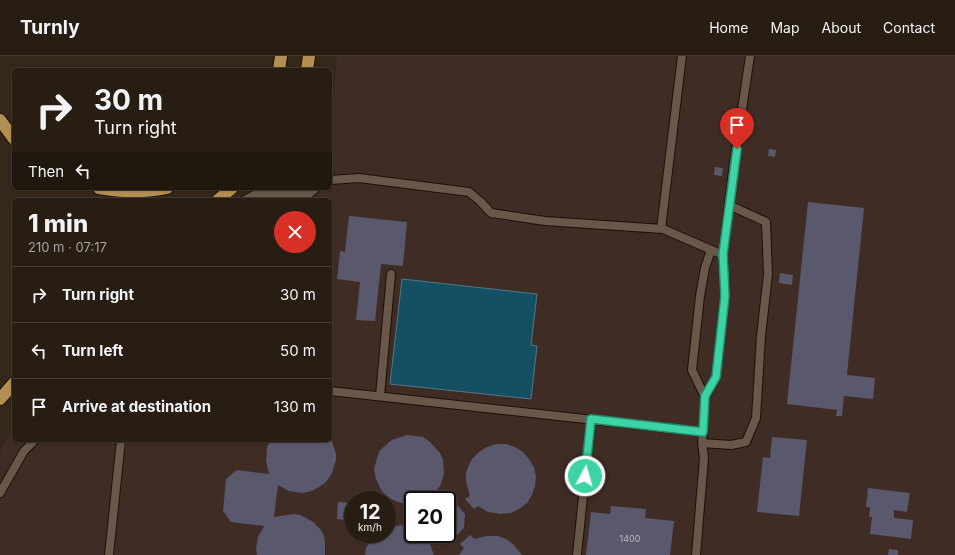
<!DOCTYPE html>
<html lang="en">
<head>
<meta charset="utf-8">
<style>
  body { margin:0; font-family:Inter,sans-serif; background:#342a21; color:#f1f3f6; height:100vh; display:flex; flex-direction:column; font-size:15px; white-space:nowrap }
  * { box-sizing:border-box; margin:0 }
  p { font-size:13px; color:#a5a2a0 }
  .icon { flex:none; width:22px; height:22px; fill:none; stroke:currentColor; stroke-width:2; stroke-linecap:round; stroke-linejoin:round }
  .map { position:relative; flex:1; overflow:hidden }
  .side { position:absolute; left:12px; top:142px; width:320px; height:244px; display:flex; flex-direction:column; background:#281d13; border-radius:6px; box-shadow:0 1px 3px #0004,0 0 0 1px #443b33 }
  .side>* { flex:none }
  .banner { position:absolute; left:12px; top:12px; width:320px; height:122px; border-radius:6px; box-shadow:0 1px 3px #0004,0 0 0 1px #443b33; background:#281d13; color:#f1f3f6; overflow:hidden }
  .speed { position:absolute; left:344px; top:435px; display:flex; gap:8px; font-size:20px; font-weight:700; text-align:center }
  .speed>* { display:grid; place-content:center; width:52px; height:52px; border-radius:50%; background:#281d13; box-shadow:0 1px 3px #0004,0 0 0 1px #443b33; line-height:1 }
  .speed small { font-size:10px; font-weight:400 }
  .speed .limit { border:2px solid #111; border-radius:6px; background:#fff; color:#111 }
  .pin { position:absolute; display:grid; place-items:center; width:34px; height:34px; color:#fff; margin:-41px -17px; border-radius:50% 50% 50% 0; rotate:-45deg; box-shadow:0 0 4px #0007 }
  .pin .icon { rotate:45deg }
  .me { position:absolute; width:44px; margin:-22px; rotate:6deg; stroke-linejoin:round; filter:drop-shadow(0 0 3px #0008) }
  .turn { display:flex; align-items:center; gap:14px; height:84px; padding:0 16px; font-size:18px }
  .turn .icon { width:52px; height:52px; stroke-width:2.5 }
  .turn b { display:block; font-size:28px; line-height:34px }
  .then { display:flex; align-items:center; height:38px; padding:0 16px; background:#0003; gap:8px; font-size:15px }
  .round { display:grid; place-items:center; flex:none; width:42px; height:42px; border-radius:21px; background:#342a21 }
  .head { display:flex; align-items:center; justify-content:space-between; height:68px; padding:0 16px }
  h1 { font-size:24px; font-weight:800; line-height:30px }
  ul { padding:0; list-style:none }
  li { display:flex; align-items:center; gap:12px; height:56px; padding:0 16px; border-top:1px solid #443b33 }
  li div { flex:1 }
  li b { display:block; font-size:15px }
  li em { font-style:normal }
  header { display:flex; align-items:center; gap:24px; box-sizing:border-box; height:56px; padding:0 20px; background:#281d13; border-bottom:1px solid #443b33 }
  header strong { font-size:19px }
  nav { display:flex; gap:22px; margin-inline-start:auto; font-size:14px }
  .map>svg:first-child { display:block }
</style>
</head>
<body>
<header>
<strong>Turnly</strong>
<nav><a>Home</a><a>Map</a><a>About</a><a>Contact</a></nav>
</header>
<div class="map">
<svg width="955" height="499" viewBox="0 0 955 499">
  <rect width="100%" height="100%" fill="#352719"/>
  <path fill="#3f2d25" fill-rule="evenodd" d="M337 0H955V499H0V396L14 373V384H330V144H258L272 132H330V71ZM353 444H387V478H353ZM413 444H447V478H413Z"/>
  <path fill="#154f64" stroke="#527884" d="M402 223 537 238 531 289 537 290 531 343 390 328Z"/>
  <path fill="#59586c" d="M769 93 776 94 775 101 768 100Z
    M715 111 723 112 722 120 714 119Z
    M808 146 864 152 847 319 875 322 873 343 844 340 842 360H836L837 354 787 348Z
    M349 160 407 166 403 210 381 208 375 265 356 264 360 226 337 223 340 195 345 196Z
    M780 217 793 219 792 229 779 227Z
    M407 379 423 381 430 386 440 397 443 404 444 418 440 430 436 436 440 440 435 444H413V448H407L398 446 389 442 381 434 376 423 374 413 377 402 380 394 392 384Z
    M772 381 807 384 799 460 757 456 763 401 770 402Z
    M270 384H331L332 386 336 398V404L332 417 329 422 325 427 314 434 308 436 302 437 289 435 278 429 274 461 294 458 300 459 312 465 321 474 324 480 325 487V499H257L256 493 258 481 264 470 231 466 223 455 226 423 237 414 269 418 266 405 267 392Z
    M496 388H506L515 391 523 396 529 403 534 411 536 421 535 430 532 439 527 447 519 453 511 457 501 458 488 456 478 450 474 453 465 443 470 440 466 426V418L468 411 472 403 479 396 487 391Z
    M868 432 910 437 907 456 894 454V462L913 464 911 483 870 478 872 461H869L870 451H866Z
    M338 446 353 447 352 465 337 463Z
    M447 448 458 450 465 458 464 472 457 479 447 478Z
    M611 450 646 453 645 462 674 465 670 499H586L591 456 610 458Z
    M401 469 413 472V478H430L435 484 430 488 434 499H365L366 492 371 484 376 478H387V472Z
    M470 479 475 483 486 480H498L506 483 513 488 522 499H459L464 492 460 488Z
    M889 493 898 494V499H888Z"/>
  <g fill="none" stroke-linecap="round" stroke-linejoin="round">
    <defs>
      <path id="service" d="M330 124 359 122 469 136 481 146 491 157 545 165 663 173 723 199
        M245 144 256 138H309L316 132
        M661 173 682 0
        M330 335 703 376 705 341 716 321 725 240 723 199 734 107 750 0
        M380 340 391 218
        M705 341 692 314 700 240 705 212 711 194
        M702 387 731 389 746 386 756 362 761 280 768 218 766 166 729 149
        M0 437 24 395 35 384
        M109 499 121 384
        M577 499 591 363
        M696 499 704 402 702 387 703 376"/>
      <path id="motorway" d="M279 14 281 0
        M307 14 309 0
        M0 64 14 83
        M99 132C122 136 144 137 167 132
        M218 144 232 132
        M0 343 14 327"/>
    </defs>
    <use href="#service" stroke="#1d1004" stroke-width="10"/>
    <use href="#motorway" stroke="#1d1004" stroke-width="14"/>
    <use href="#service" stroke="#685849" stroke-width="8"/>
    <use href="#motorway" stroke="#b38f51" stroke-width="12"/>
  </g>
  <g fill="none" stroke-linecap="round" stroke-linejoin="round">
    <defs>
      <path id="route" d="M585 420 591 363 703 376 705 340 716 321 725 240 723 198 737 93"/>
    </defs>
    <use href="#route" stroke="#278a6b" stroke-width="10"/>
    <use href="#route" stroke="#3cd4a4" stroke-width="7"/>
  </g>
  <g text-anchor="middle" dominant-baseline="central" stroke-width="3" stroke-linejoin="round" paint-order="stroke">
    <g font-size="9" fill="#beb6b6">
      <text x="630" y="482">1400</text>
    </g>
  </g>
</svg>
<div class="speed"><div>12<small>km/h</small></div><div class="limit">20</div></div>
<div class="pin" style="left:737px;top:93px;background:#d93025"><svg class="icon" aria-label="arrive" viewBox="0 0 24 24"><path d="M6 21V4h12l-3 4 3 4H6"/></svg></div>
<svg class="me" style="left:585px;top:420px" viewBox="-20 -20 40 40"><circle r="17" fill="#3cd4a4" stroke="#fff" stroke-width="3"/><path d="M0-11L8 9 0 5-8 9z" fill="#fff"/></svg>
<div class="banner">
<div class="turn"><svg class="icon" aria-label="right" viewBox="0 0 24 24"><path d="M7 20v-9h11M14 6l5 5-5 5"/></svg><div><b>30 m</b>Turn right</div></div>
<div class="then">Then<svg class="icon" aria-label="left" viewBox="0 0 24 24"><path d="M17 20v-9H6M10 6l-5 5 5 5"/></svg></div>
</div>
<section class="side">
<div class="head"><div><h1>1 min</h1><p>210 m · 07:17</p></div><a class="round" style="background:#d93025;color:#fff"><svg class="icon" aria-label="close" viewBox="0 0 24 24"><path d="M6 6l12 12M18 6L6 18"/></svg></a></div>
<ul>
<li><svg class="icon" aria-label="right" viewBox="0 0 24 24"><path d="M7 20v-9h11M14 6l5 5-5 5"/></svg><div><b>Turn right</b></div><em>30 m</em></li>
<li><svg class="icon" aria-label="left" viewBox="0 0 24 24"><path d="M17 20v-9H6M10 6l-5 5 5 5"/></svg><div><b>Turn left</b></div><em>50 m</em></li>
<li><svg class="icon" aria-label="arrive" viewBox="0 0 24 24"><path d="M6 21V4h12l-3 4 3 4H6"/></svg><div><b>Arrive at destination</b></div><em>130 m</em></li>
</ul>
</section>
</div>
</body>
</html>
